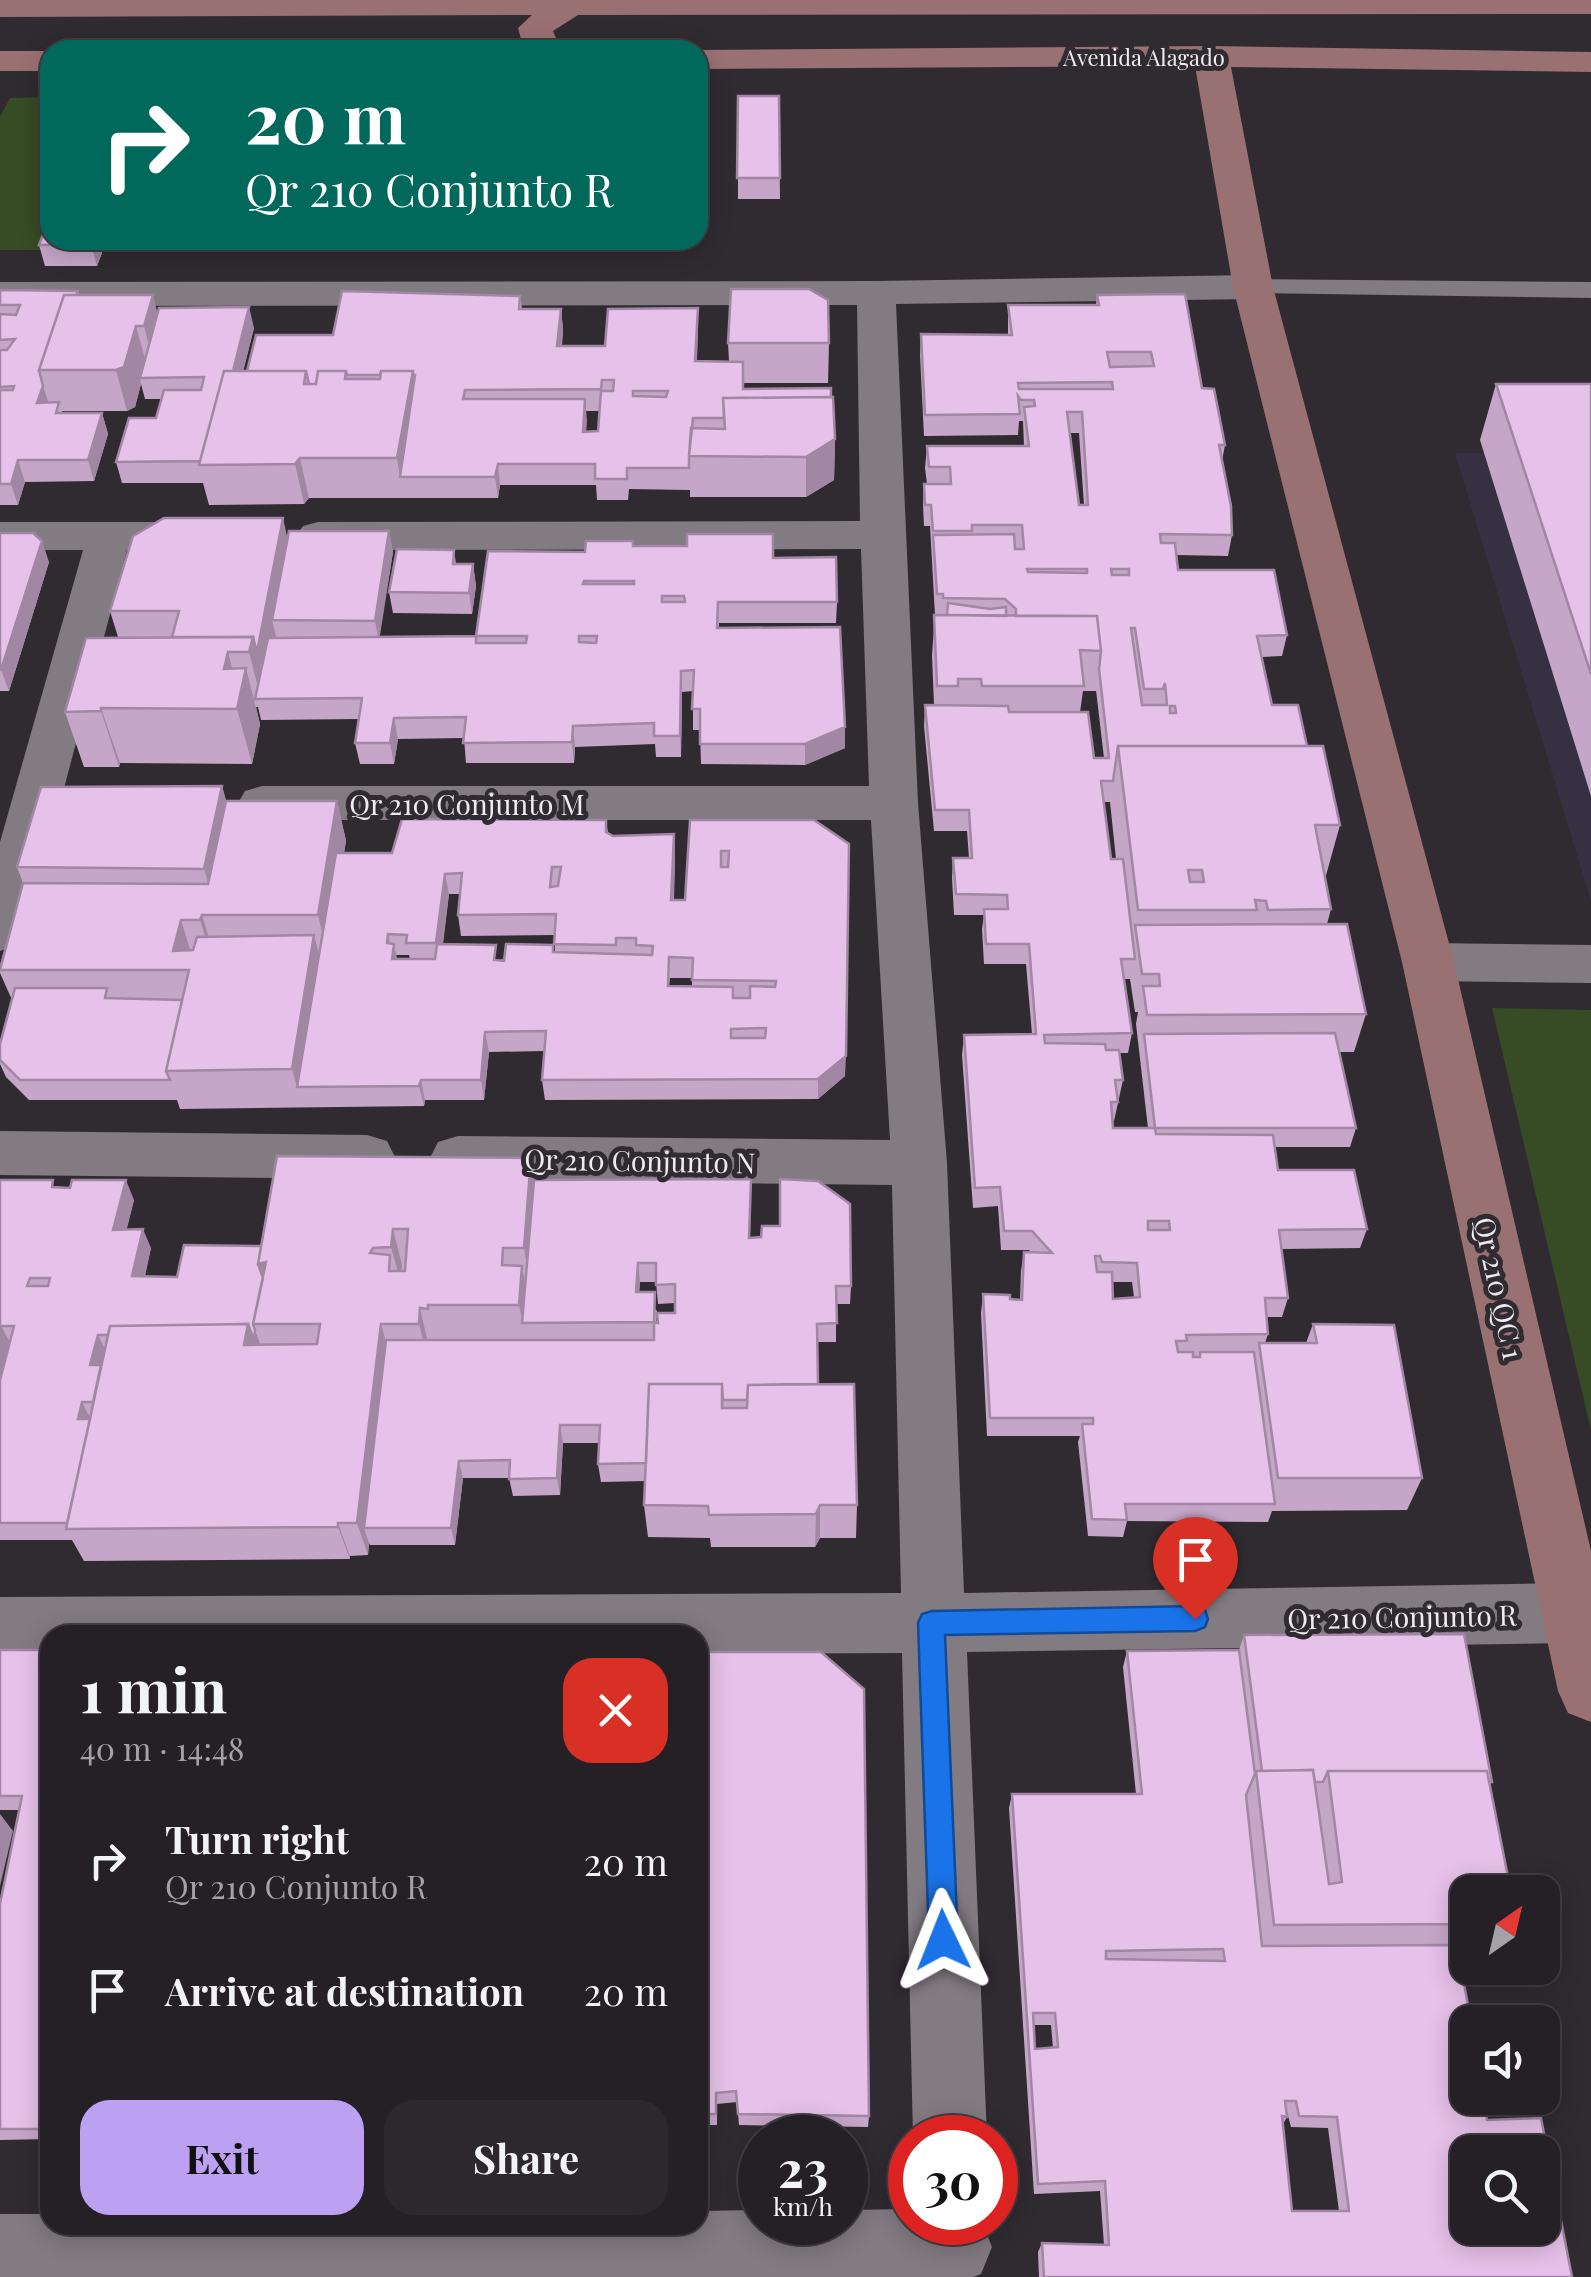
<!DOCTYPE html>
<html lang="en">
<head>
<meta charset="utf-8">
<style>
  body { margin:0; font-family:"Playfair Display",serif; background:#2c282d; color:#f1f3f6; height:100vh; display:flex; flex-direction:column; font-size:38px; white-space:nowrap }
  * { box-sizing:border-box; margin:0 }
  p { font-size:32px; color:#a3a3a7 }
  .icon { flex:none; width:55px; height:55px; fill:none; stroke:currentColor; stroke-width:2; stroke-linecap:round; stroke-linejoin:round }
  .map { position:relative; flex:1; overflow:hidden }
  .sheet { position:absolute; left:40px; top:1625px; width:668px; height:610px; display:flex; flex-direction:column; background:#242025; border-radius:30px; box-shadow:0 5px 25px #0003,0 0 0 2px #413e42 }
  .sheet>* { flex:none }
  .guide { position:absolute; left:40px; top:40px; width:668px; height:210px; border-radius:30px; box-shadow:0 5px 25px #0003,0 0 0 2px #413e42; background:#00695c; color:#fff; overflow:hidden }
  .needle { width:65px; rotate:34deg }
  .controls { position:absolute; left:1450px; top:1875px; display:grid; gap:20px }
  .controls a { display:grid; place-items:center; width:110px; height:110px; border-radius:20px; background:#242025; box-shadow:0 5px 25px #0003,0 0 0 2px #413e42; font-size:50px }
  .speed { position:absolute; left:738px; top:2115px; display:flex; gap:20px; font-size:50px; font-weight:700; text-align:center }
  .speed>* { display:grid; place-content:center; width:130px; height:130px; border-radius:50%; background:#242025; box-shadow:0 5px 25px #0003,0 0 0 2px #413e42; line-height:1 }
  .speed small { font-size:25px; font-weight:400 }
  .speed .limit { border:15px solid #d22; background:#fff; color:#111 }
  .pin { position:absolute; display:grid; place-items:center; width:85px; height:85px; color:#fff; margin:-102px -42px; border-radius:50% 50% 50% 0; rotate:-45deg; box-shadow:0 0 10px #0007 }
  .pin .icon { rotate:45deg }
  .me { position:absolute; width:110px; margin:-55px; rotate:358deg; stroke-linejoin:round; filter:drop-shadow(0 0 8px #0008) }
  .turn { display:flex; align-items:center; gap:35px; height:210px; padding:0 40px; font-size:45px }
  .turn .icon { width:130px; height:130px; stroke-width:2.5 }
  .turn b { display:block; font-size:70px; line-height:85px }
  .round { display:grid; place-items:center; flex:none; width:105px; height:105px; border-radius:30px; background:#2c282d }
  .head { display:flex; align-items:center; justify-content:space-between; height:170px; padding:0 40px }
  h1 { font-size:60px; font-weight:700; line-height:75px }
  .primary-button { display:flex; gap:20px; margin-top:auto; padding:20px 40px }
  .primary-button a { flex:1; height:115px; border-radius:30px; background:#bca0f2; color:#111; font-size:40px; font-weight:700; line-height:115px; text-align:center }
  .primary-button a+a { background:#2c282d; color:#f1f3f6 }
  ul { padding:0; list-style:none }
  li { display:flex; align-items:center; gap:30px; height:130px; padding:0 40px }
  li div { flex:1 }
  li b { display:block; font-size:38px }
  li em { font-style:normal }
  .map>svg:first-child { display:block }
</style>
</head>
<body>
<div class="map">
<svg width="1591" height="2277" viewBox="0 0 1591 2277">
  <rect width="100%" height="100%" fill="#302b31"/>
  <path fill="#363142" d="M1455 453H1591V901Z"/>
  <path fill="#374b25" d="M50 97V240H383L381 250H0V117L10 98Z
    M1492 1008 1591 1010V1430Z"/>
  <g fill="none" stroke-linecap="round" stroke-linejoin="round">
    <path fill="#827b82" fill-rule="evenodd" d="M1253 279 1591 282V298L1244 293 1240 287Z"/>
    <path fill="#827b82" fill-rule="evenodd" d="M1253 275 1267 279 1273 287 1267 295 1253 299 896 304 918 803 947 1163 964 1593 1572 1583 1591 1591V1635L1572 1643 967 1652 987 2138H913L902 1653 698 1654V1635H50V1657H0V1597L901 1593 892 1185 458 1180 438 1174 430 1158 438 1142 458 1136 890 1140 871 820H262L245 815 238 803 245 791 262 786H869L861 549 318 550 303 546 296 536 303 526 318 522 860 521 857 305 0 306V282L876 281Z
      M0 522H207L222 526 229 536 222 546 207 550H127L26 932 18 945 0 951V842L83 550H0Z
      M1428 943 1591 945V983L1428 981 1410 976 1402 962 1410 948Z
      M0 1131 367 1135 387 1141 395 1157 387 1173 367 1179 0 1175Z
      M910 2209V2222H982L992 2247 981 2274 973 2277H0V2214H50V2225H698V2211L760 2210V2222H845V2210Z"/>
    <path fill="#9a7173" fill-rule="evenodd" d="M0 0H1591V14L578 15 553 31 561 50H524L518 28 532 15 0 17Z
      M1211 46 1591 52V72L1231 67 1273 287 1454 962 1591 1551V1722L1568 1713 1558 1691 1402 962 1233 287 1195 66 698 69V50H692Z
      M0 51H50V71H0Z"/>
  </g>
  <path fill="#c6a6c8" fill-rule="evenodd" d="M738 96H779L780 199H738Z
    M98 240 102 253 97 266H45L39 245Z
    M0 290 78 291 79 295 158 313 254 328 243 371H247L333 335 520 296 522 309H561L563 330 562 346H605L698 308 697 361H729L728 343H829L828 383H744V389L835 439 834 480 806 497H690V490L629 489 628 500H597L596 485H500L498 498H309L304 504 209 505 203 483H122L116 462 156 418 161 399H145L141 384 135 407 127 411H62L63 413H102L108 434 94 481 25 482 18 505H0ZM586 411H600L598 431 586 432Z
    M1097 295 1202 388 1225 445 1222 461 1232 535 1228 556 1176 555 1178 570 1287 635 1282 656 1262 657 1272 705 1307 746 1340 825 1325 879 1331 909 1327 924 1366 1014 1354 1052H1339L1356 1128 1350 1147H1275L1278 1170 1367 1229 1360 1248 1282 1249 1288 1298 1282 1317H1267L1268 1334 1265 1343H1306L1313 1324 1422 1478 1407 1510 1272 1511 1268 1522 1127 1521 1123 1537 1088 1536 1078 1442 1080 1436H987L981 1313 983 1294 1020 1300 1021 1271 1024 1252 1032 1253 1029 1250H1001L998 1206 973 1208 962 1055 964 1035 1032 1034 1026 964H984L982 929 984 915H954L952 878 953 858H969L967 831H934L924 726 925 705H934L932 655 935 615 930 526H924L923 505 924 484H927L925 468 927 446H1024L1023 421H1019L1018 435 924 436 920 355 921 334 1008 335V305H1096ZM1070 433H1079L1084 505H1079ZM1096 690 1104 758H1094L1080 712 1083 691H1096ZM1104 802H1110L1116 859H1111ZM1124 979H1130L1135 1012H1138L1136 1024 1148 1128H1113V1121H1114L1123 1080 1120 1053H1128L1132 1033ZM1112 1282H1132L1134 1297 1113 1299Z
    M1496 384H1591V796L1480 440Z
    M389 531 393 552 379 637 476 636 585 552 633 546 773 558 837 602 836 623H719V628L845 748 805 765 701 764 700 730H693V691L682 692 681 757H656L655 744 575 747 574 763H466L464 738 398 739 394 764H360L355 743 359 719 261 720 258 707H256L260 724 252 764 120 763 119 767H84L65 712 118 637 110 611 288 539Z
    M0 533 49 562 9 691H0Z
    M454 550 456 564H473L476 586 472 614 393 613 389 592Z
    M222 786 226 801H337L346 841 344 853H392L606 820 608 833 613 836 674 834 675 855 674 900H685L690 820H814L845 1076 818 1099 545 1100 542 1080 544 1051 489 1052 484 1100H425L424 1106 180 1109 177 1100H29L6 1077 0 1064V1044L12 1000 0 973V965L23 883 17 867ZM449 894H460L458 915 461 936 555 935V952L498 960 443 944ZM396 955H409L410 959H397ZM670 978H692V986H669Z
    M531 1158 535 1180 751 1179 750 1237 851 1286 850 1304H836V1342H818V1384L857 1505 856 1538H820L815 1547H711L710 1538 648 1537 644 1505 645 1481 601 1482 598 1464 599 1443H563L560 1495 513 1496 509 1478H463L455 1545H370L369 1543 368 1555 350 1556V1559L84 1561 72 1540H0V1180L134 1200 126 1230 151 1248 145 1276 177 1277 261 1246ZM640 1282H656L658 1304 675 1303V1313L656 1322 657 1311 639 1292Z
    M1244 1635 1492 1782 1490 1785 1468 1892V1958H1460L1487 2120 1572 2277H1039L1038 2252 1042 2243 1104 2245 1100 2191 1034 2194 1009 1808 1012 1794H1136L1123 1667 1127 1651 1239 1650ZM1033 2025H1051L1053 2048 1035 2049ZM1287 2112 1291 2127 1328 2128 1339 2211H1292L1283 2124 1287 2117Z
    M0 1650H50V2139L0 2140V1904L19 1810H0Z
    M698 1652 869 2116 868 2127 739 2125 737 2102 717 2104V2125H698Z"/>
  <path fill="#a187a3" d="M93 240H98L102 253 97 266 91 245Z
    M153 295 163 335 154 366 144 326Z
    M249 307 254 328 220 465 210 461Z
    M698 308V330L696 382 695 361Z
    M561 309 563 330 559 367 557 346Z
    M136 326 147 366 140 378 141 384 135 407 127 411 116 370Z
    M413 371 419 411 400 477 397 458Z
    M43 386 50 407 37 403Z
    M585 399 587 420 585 453 583 432Z
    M102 413 108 434 94 481 88 460Z
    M835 439 834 480 806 497V457Z
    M300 458 309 498 304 504 295 464Z
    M18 460 25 482 18 505 11 484Z
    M498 464 500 485 498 498 495 477Z
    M283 518 292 559 272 620 277 640 261 699 249 652Z
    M389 531 393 552 379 642 375 621Z
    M42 541 49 562 9 691 1 670Z
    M473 564 476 586 472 614 469 593Z
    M228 652 240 698 246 668 260 724 252 764 237 709 224 669Z
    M681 671 682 692 681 757 680 736Z
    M101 708 120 763 119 767 101 711Z
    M394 718 398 739 394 764 390 743Z
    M573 726 575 747 574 763 572 742Z
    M845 727V748L805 765V744Z
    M222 786 237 840 218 915 204 869Z
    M337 801 346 841 327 954 318 915Z
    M674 834 675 855 673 920 671 900Z
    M445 874 449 894 440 963 436 943Z
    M202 915 214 954 212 959 200 920Z
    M181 920 193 959 173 951Z
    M388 934 392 953 394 944 398 964 396 979 387 943Z
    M314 935 324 973 297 1087 292 1069Z
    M485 1032 489 1052 484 1100 481 1080Z
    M846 1056 845 1076 818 1099V1079Z
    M421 1080 425 1100 424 1106 419 1086Z
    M531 1158 537 1195 530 1284 524 1248Z
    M126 1180 134 1200 122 1249 113 1230Z
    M143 1229 151 1248 140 1295 132 1276Z
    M393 1229 402 1265 401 1283 391 1247Z
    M266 1262 270 1299 258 1264Z
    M638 1263 640 1282 638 1311 636 1292Z
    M522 1266 528 1301 523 1323 519 1305Z
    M420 1308 428 1343V1359L419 1324Z
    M248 1324 255 1330 262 1349 244 1345Z
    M381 1324 391 1359 364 1528 369 1543 368 1555 357 1523Z
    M1 1326 11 1344 0 1386V1329Z
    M98 1335 107 1353 99 1383 90 1365Z
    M82 1402 91 1420 78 1419Z
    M560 1425 563 1443 560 1495 557 1478Z
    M459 1461 463 1478 455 1545 451 1528Z
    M820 1505V1538L815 1547 816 1514Z
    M338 1523 350 1556V1559L338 1527Z
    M0 1814 13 1831 0 1886Z"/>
  <path fill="#e6c1e9" stroke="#a187a3" stroke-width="2.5" fill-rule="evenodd" d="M738 96H779L780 178H737Z
    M44 232H50V240H93L91 245H39Z
    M731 289H809L828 300 829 343H728Z
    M0 290 78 291 76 295H64L39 370 43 386 37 403 59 402 56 413H102L88 460H18L11 484H0V390H13L14 386 0 387V350H7L15 339 0 340V314L16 315 20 305H0Z
    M342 291 520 296 519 309H561L557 346H605L608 309 698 308 695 361 743 362V389L831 388V397L723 398 724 418H693L689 456V468H627V479H595V464H498L495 477H400L415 375H413V371H381L380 375H347L346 371H318L316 384H309L306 371H247L256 335H333ZM602 380H614L613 391H601L598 431 583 432 585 399H463L465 390 601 389ZM633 391H668L666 397 633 396Z
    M1185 294 1202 388 1214 389 1225 445H1219L1231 506 1232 535 1160 534 1161 543H1175L1178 570H1274L1287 635 1257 636 1272 705H1298L1307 746H1118L1113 781H1101L1111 859H1123L1135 959H1121L1132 1033 1044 1035 1045 1043 1105 1044 1106 1050H1119L1123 1080H1115L1118 1102H1111L1113 1128H1155L1156 1134 1273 1135 1278 1170H1354L1367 1229 1279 1230 1288 1298H1265L1268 1334 1186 1335 1187 1341H1176L1178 1352H1193V1357H1200V1352H1254L1275 1504H1125L1127 1520 1092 1519 1082 1424H1093V1418H990L983 1294 1010 1295V1299L1022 1300 1024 1252 1052 1253 1032 1231H1004L1000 1187 975 1188 964 1035 1036 1034 1029 944H986L984 909H1008L1007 895 956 894 953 858H972L969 810H935L925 705 1008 706 1009 712H1088L1094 758H1109L1099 669 1101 651 1097 616H1016V609L1005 599 943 598V594H937L933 535 1014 534 1015 549H1024L1022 525H972V531H933L931 505H925L924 484H951L950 467H929L927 446H1029L1024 407 1035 406 1034 400H1021L1018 396 1020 414 925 415 921 334 1012 335 1008 305H1099L1097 295ZM1107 352H1151L1154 366 1110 367ZM1112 382 1113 389H1019L1018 383ZM1067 412H1082L1088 505H1079ZM1027 569H1087V573L1028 572ZM1111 569H1129V575H1112ZM1131 628H1135L1144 689H1163L1165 683 1167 705H1142ZM1170 706H1175L1176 713H1170ZM1148 1221H1169L1170 1230H1148ZM1095 1256H1100L1102 1262 1137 1263 1140 1297 1113 1299 1112 1272H1097Z
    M64 295H153L144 326H136L124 367 116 370H39Z
    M249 307 233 371H224L200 461 116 462 129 418H156L164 390H201L204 377 140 378 159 308Z
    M224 371H306L304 384H316L318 371H346L345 379H380L381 371H413L397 458H300L295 464 199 465Z
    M1496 384H1591V674Z
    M833 397 835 439 806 457 689 456 691 428 725 429 723 398Z
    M164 518H283L257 652 253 637H172L179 611H110L133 536Z
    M289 531H389L375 621 272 620Z
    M0 533H33L42 541 1 670H0Z
    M687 534H773V558L836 557 837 602H718L717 628 840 627 845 727 805 744H700V709H692L694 670 681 671 680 736H654V723L573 726 572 742 463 743 466 717 394 718 390 743H355L362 698 255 699 268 638 476 636 488 551 585 552 586 541H633V546H687ZM584 581H634V584H583ZM662 596H684L685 602H662ZM476 636H527L526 643H476ZM579 636H597L596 643 579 642Z
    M397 549 454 550 453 564H473L469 593 389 592Z
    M948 603 990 609 1006 607V616L947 615Z
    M934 615 1097 616 1101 651 1080 650 1084 686H982L981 679H958V686H937Z
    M253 637 249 652H228L224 669 246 668 237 709 101 708V711L65 712 86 638Z
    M1118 746H1323L1340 825H1315L1331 909 1268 910 1266 901 1255 900 1257 910H1138ZM1188 870H1202L1204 882H1190Z
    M222 786 204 869 17 867 41 787Z
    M226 801H337L318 915H202L200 920H181L173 951 193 950 197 937 314 935 292 1069 166 1071 189 970H0L23 883 208 884Z
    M402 819 606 820V832L613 836 674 834 671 900H685L690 820H814L849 844 846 1056 818 1079 542 1080 546 1031 485 1032 481 1080H421L419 1086 297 1087 336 853H392ZM721 851H729L728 867H721ZM552 867H561L558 886 550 887ZM462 873 458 915 556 914 554 944 616 945V938H636V945L653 946 652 955 553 952V945L506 944 504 961 494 960 496 945 437 944 435 959H392L394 944 387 943 388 934 407 935 406 943H436L445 874ZM669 957 693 958 692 980 776 981 775 987 750 986V998H733V987L668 986ZM766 1028 765 1038H731V1029Z
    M1347 924 1366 1014 1147 1015 1143 986H1160L1159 974H1142L1135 925Z
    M15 988H107L105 998 182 1000 166 1071 170 1080H20L0 1060V1044Z
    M1335 1033 1356 1128H1155L1144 1034Z
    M277 1156 531 1158 524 1248H503L502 1265 522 1266 519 1305H428V1309L420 1308 419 1324H381L357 1523H338V1527L66 1529 110 1326 248 1324 244 1345 317 1344 320 1324H253L266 1262 258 1264ZM393 1229H408L405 1271H389L390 1255 370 1253 373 1248 391 1247Z
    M751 1179 749 1238 761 1237 762 1226H780V1179L818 1181 850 1204 851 1286H836L837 1323 817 1324 818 1384 748 1385 747 1400H723L722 1384H649L646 1463 598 1464 600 1425H560L557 1478 509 1479 510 1460 459 1461 451 1528H364L386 1340H654V1322L522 1323 534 1180ZM638 1263H656V1285L675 1284V1313H657L658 1323 654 1322 655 1292H636Z
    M0 1180H53L52 1187 70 1188 72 1180H126L113 1230 143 1229 132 1276 177 1277 184 1245 261 1246 258 1264 263 1278 253 1324 255 1330 254 1340 248 1324 110 1326 108 1335H98L90 1365H101L93 1402H82L78 1419H90L67 1523H0V1380L14 1326H1L0 1329ZM30 1278H50L48 1286H27Z
    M1313 1324 1394 1325 1422 1478H1278L1259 1343H1317Z
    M649 1384H722V1408H747L748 1385 854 1384 857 1505H820L816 1514 709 1515 708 1506 644 1505Z
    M1464 1634 1492 1782H1489L1487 1771H1328L1323 1782H1315L1313 1770 1262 1771 1244 1635Z
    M0 1650H50L49 1676H50V2129H0V1904L22 1796H0Z
    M1239 1650 1255 1774 1246 1795 1262 1946 1457 1945 1471 2022H1468V2098H1484L1487 2120 1541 2118 1572 2277H1044L1042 2243 1109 2245 1105 2181 1038 2184 1012 1794H1142L1127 1651ZM1223 1949 1225 1961 1106 1959V1951ZM1033 2013H1055L1058 2047 1035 2049ZM1285 2101H1296L1299 2116 1337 2117 1349 2211H1292L1282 2116 1287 2117ZM1468 2152H1542V2228H1468Z
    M698 1652H821L864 1689 869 2116 738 2114 736 2091 716 2093V2114H698Z
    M1313 1770 1329 1884 1342 1882 1328 1771H1487L1511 1892H1468V1924L1274 1925 1256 1771Z"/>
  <path fill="#1a73e8" stroke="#114b97" stroke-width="2.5" d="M1195 1606 1205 1610 1208 1619 1205 1627 1195 1631 945 1635 958 1940 953 1950 943 1954 933 1950 929 1940 918 1623 922 1614 932 1611Z"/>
  <g text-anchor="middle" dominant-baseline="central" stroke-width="10" stroke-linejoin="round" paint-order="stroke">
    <g font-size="22" fill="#eeeaee" stroke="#302b31">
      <text x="1144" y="57">Avenida Alagado</text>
    </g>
    <g font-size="28" fill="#eeeaee" stroke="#302b31">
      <text x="467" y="803">Qr 210 Conjunto M</text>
      <text transform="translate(640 1160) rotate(1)">Qr 210 Conjunto N</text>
      <text transform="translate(1500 1288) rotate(78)">Qr 210 QC 1</text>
      <text transform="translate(1402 1616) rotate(-1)">Qr 210 Conjunto R</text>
    </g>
  </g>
</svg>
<div class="controls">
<a><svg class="needle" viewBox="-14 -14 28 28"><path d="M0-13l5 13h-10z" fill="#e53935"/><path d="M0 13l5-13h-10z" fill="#a3a3a7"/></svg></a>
<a><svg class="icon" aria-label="sound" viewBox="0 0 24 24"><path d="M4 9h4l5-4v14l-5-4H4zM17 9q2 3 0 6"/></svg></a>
<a><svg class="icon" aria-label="search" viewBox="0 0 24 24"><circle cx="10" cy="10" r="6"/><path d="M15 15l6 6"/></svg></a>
</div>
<div class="speed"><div>23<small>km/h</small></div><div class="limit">30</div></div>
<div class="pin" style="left:1195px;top:1619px;background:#d93025"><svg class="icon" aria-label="arrive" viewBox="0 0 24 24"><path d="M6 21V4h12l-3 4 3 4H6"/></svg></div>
<svg class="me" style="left:943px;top:1940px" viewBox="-20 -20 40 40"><path d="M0-17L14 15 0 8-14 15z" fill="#1a73e8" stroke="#fff" stroke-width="4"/></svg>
<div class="guide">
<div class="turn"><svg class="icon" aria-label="right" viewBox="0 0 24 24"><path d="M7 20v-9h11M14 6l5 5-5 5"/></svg><div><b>20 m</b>Qr 210 Conjunto R</div></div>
</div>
<section class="sheet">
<div class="head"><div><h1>1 min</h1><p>40 m · 14:48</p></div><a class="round" style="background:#d93025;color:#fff"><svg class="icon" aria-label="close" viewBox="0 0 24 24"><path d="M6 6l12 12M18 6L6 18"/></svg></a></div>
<ul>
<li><svg class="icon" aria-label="right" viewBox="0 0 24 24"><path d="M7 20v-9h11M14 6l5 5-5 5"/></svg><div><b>Turn right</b><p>Qr 210 Conjunto R</p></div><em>20 m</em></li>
<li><svg class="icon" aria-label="arrive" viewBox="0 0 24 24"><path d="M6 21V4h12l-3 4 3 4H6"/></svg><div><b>Arrive at destination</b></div><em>20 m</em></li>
</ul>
<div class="primary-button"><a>Exit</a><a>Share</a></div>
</section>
</div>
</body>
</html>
